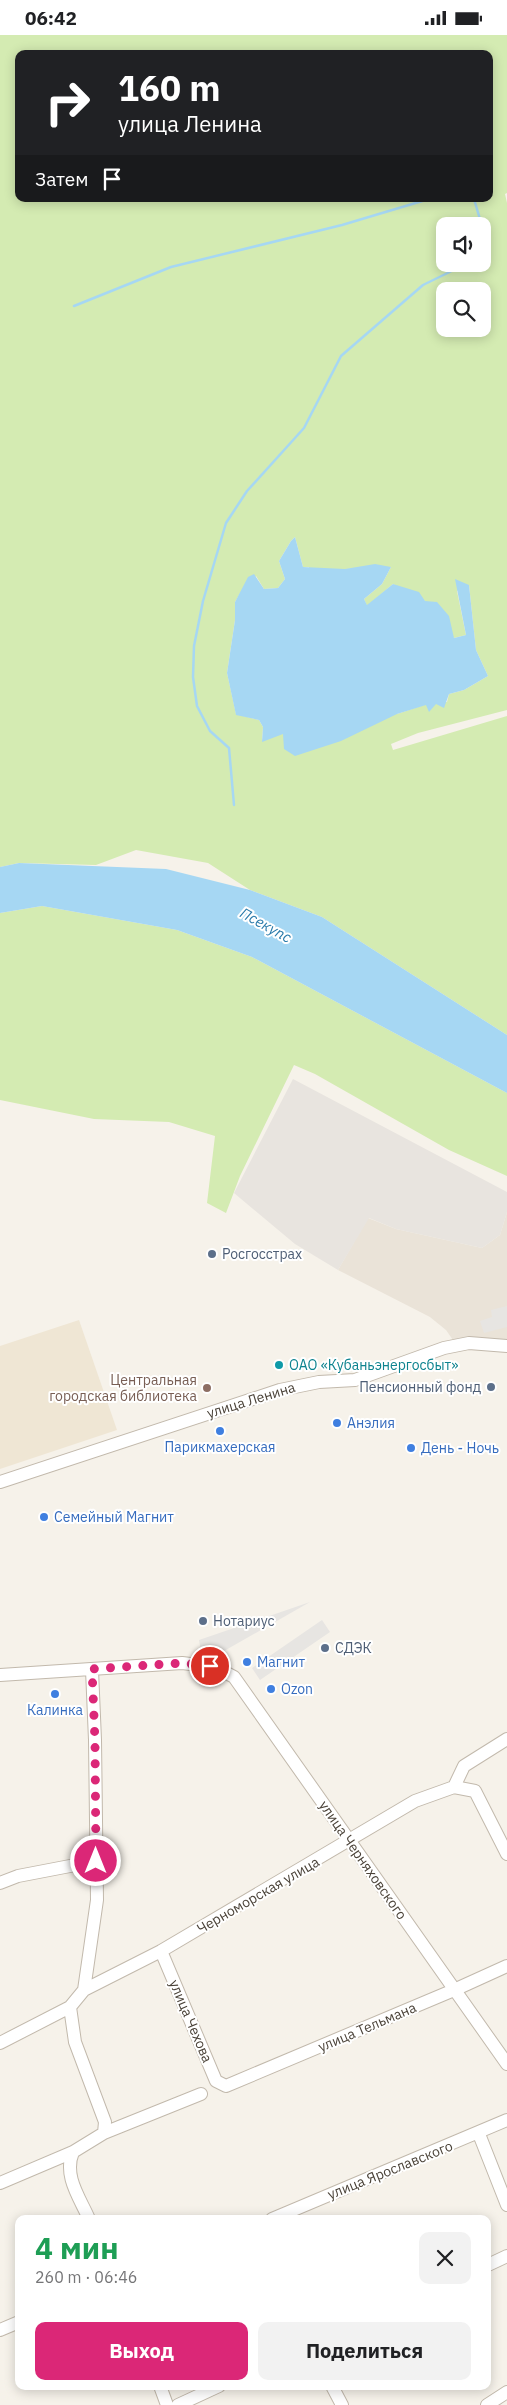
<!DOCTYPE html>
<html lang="ru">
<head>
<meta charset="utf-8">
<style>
  body { margin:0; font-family:"IBM Plex Sans",sans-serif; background:#f2f2f2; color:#202124; height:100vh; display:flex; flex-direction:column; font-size:19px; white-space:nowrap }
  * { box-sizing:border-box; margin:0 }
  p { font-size:16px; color:#757577 }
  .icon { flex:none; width:28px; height:28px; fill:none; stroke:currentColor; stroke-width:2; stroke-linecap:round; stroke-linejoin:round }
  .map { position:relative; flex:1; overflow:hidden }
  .drawer { position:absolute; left:15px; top:2180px; width:476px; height:175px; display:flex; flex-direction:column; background:#fff; border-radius:10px; box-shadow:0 2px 12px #0003 }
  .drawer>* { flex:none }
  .hud { position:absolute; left:15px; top:15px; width:478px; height:152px; border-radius:10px; box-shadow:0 2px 12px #0003; background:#202124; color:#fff; overflow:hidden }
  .fabs { position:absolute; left:436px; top:182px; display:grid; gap:10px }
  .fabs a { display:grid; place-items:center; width:55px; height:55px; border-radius:10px; background:#fff; box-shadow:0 2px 12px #0003; font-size:25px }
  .pin { position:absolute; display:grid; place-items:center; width:42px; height:42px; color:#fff; margin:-21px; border:2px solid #fff; border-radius:50%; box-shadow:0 1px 5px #0007 }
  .me { position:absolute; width:55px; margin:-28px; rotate:0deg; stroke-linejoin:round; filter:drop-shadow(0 0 4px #0008) }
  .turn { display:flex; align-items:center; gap:18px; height:105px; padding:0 20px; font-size:22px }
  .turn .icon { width:65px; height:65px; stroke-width:2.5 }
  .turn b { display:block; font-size:35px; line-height:42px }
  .then { display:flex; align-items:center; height:48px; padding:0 20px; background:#0003; gap:10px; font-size:19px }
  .round { display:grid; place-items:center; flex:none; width:52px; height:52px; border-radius:10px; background:#f2f2f2 }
  .summary { display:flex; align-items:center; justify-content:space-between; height:85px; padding:0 20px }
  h1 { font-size:30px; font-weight:800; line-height:38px; color:#1e9e55 }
  .action { display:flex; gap:10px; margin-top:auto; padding:10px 20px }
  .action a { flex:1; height:58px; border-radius:10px; background:#db2777; color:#fff; font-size:20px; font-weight:800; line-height:58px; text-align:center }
  .action a+a { background:#f2f2f2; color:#202124 }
  .status { display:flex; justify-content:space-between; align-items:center; height:35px; padding:0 25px; background:#fff; direction:ltr }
  .status svg { height:14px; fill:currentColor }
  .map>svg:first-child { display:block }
</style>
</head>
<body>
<div class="status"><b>06:42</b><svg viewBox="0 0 49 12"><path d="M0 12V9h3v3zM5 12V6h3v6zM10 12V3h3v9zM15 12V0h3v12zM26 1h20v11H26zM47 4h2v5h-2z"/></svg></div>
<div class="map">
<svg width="507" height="2370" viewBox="0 0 507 2370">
  <rect width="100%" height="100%" fill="#f6f2ea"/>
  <path fill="#eae3d8" d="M507 1177V1305H453L446 1295 430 1282 338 1235 368 1183 396 1194 482 1213 500 1200Z"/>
  <path fill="#e8e4df" d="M293 1044 507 1157V1177L500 1200 482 1213 396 1194 369 1183 338 1235 295 1209 234 1158Z"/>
  <path fill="#efe6d4" d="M79 1285 117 1395 0 1434V1311Z"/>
  <path fill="#d4ebb2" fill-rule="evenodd" d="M0 0H507V158L505 159 507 168V675L418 698 391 709 393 715 507 681V1000L322 882 250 855 208 828 136 815 96 830 19 828 0 832ZM19 19H489V164H19ZM445 191H482V229H445ZM445 256H482V294H445ZM295 502 303 532H309L262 707 263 692 259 685 236 679 227 638 235 585V567L242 555 256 541 264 554 278 553 285 544 279 526 291 506ZM391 532 382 549 364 564 367 571 393 549 425 566 454 603 466 600 457 556 469 550 476 615 488 641 464 655 449 659 447 667 427 669 397 679 345 534Z
    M42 871 177 895 252 922 507 1058V1141L449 1115 315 1039 294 1030 240 1141 226 1178 207 1168 215 1101 169 1087 94 1084 0 1065V878Z"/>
  <path fill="#e7e5e2" d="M507 1271V1292L484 1298 480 1286 492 1282 491 1275Z
    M310 1567 224 1616H201L199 1605Z
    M322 1585 330 1597 260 1645 252 1633Z"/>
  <path fill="#a6d7f3" d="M295 502 303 532 345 534 375 529 391 532 382 549 364 564 367 570 393 549 419 557 425 566 437 567 449 581 454 603 466 600 455 544 469 550 476 615 488 641 464 655 449 659 444 673 436 669 429 677 426 670 397 679 341 706 295 721 284 714 283 699 262 707 263 692 259 685 236 680 227 638 235 585V567L248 542 254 539 264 554 278 553 285 544 279 526 291 506Z
    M19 828 166 834 250 855 322 882 507 1000V1058L252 922 177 895 42 871 0 878V832Z"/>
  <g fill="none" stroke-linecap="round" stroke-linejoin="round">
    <path stroke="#a6d7f3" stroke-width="2.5" d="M474 164 482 191
      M482 194 486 205 482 212
      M74 271 171 232 342 190 429 164
      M234 770 229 713 210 696 197 671 193 642 194 611 203 566 226 488 247 456 304 393 341 321 423 250 466 229"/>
    <defs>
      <path id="minor" d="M0 1447 280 1355 319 1347 355 1345 444 1313 469 1308 507 1311
        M0 1640 182 1628 215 1632 234 1642 507 2029
        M454 1752 475 1756 507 1819
        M0 1848 18 1841 96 1826
        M161 1916 216 2046 226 2051 454 1955 507 1931
        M84 1955 97 1865 95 1705 92 1635
        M70 1972 75 2007 105 2087 104 2098
        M0 2008 70 1972 84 1955 161 1916 415 1766 454 1752 464 1731 507 1704
        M479 2099 507 2170
        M73 2117C63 2141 80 2163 89 2184
        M0 2148 73 2117 104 2098 201 2059
        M272 2184 507 2085
        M488 2230 507 2221
        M0 2295 19 2287
        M160 2351 167 2370
        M332 2351 342 2370
        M178 2370 219 2351
        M487 2370 507 2357"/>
    </defs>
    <use href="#minor" stroke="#c2b9ac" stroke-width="14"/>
    <use href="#minor" stroke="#fff" stroke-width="12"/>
  </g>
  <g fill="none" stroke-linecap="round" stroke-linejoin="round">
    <path stroke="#db2777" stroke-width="9" stroke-dasharray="0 16.2" d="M96 1826 95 1706 92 1634 182 1628 210 1631"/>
  </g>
  <g fill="#5c6f8a" stroke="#fff" stroke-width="2">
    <circle cx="212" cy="1219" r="5"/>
    <circle cx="491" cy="1352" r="5"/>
    <circle cx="203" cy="1586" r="5"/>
    <circle cx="325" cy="1613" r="5"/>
  </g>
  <circle fill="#0f9aa8" stroke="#fff" stroke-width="2" cx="279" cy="1330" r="5"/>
  <circle fill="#8d6e63" stroke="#fff" stroke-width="2" cx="207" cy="1353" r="5"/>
  <g fill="#3f7fe0" stroke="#fff" stroke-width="2">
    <circle cx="337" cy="1388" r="5"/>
    <circle cx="220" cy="1396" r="5"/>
    <circle cx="411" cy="1413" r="5"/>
    <circle cx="44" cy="1482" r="5"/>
    <circle cx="247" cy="1627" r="5"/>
    <circle cx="271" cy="1654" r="5"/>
    <circle cx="55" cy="1659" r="5"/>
  </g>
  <g text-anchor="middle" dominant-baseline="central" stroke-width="4" stroke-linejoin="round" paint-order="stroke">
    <g font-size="14" fill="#4e5e75" stroke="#fff" text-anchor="start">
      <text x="222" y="1219">Росгосстрах</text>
      <text x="481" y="1352" text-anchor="end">Пенсионный фонд</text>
      <text x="213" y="1586">Нотариус</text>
      <text x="335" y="1613">СДЭК</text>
    </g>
    <g font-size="14" fill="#0d838f" stroke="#fff" text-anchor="start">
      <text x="289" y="1330">ОАО «Кубаньэнергосбыт»</text>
    </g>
    <g font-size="14" fill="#785e54" stroke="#fff" text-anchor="end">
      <text x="197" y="1345">Центральная<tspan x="197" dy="16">городская библиотека</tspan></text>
    </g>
    <g font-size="14" fill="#4a4238" stroke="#fff">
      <text transform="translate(251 1365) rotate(-17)">улица Ленина</text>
      <text transform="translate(363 1825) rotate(55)">улица Черняховского</text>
      <text transform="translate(258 1860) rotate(-30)">Черноморская улица</text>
      <text transform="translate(191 1986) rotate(67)">улица Чехова</text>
      <text transform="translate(367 1992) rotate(-23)">улица Тельмана</text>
      <text transform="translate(390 2135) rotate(-22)">улица Ярославского</text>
    </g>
    <g font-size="14" fill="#366cbe" stroke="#fff" text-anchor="start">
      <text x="347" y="1388">Анэлия</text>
      <text x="220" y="1412" text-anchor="middle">Парикмахерская</text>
      <text x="421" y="1413">День - Ночь</text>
      <text x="54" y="1482">Семейный Магнит</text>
      <text x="257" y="1627">Магнит</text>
      <text x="281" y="1654">Ozon</text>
      <text x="55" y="1675" text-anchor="middle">Калинка</text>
    </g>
    <g font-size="15" font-style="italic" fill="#297aaa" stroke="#fff">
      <text transform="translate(266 890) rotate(29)">Псекупс</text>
    </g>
  </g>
</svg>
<div class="fabs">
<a><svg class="icon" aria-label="sound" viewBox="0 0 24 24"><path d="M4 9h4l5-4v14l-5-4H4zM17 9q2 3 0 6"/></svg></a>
<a><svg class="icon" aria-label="search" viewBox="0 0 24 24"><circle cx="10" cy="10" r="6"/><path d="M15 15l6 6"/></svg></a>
</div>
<div class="pin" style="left:210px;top:1631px;background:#d93025"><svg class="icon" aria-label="arrive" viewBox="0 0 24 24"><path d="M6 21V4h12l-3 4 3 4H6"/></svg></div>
<svg class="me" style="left:96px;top:1826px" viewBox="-20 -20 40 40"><circle r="17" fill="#db2777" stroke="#fff" stroke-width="3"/><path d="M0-11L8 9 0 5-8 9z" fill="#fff"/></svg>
<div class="hud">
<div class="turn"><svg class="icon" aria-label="right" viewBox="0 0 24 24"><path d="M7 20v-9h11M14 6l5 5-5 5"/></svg><div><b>160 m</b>улица Ленина</div></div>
<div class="then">Затем<svg class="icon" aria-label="arrive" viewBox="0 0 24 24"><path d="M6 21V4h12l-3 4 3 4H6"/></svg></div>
</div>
<section class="drawer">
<div class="summary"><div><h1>4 мин</h1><p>260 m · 06:46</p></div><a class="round"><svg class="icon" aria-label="close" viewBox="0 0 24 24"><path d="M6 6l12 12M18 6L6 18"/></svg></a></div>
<div class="action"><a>Выход</a><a>Поделиться</a></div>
</section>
</div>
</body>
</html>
